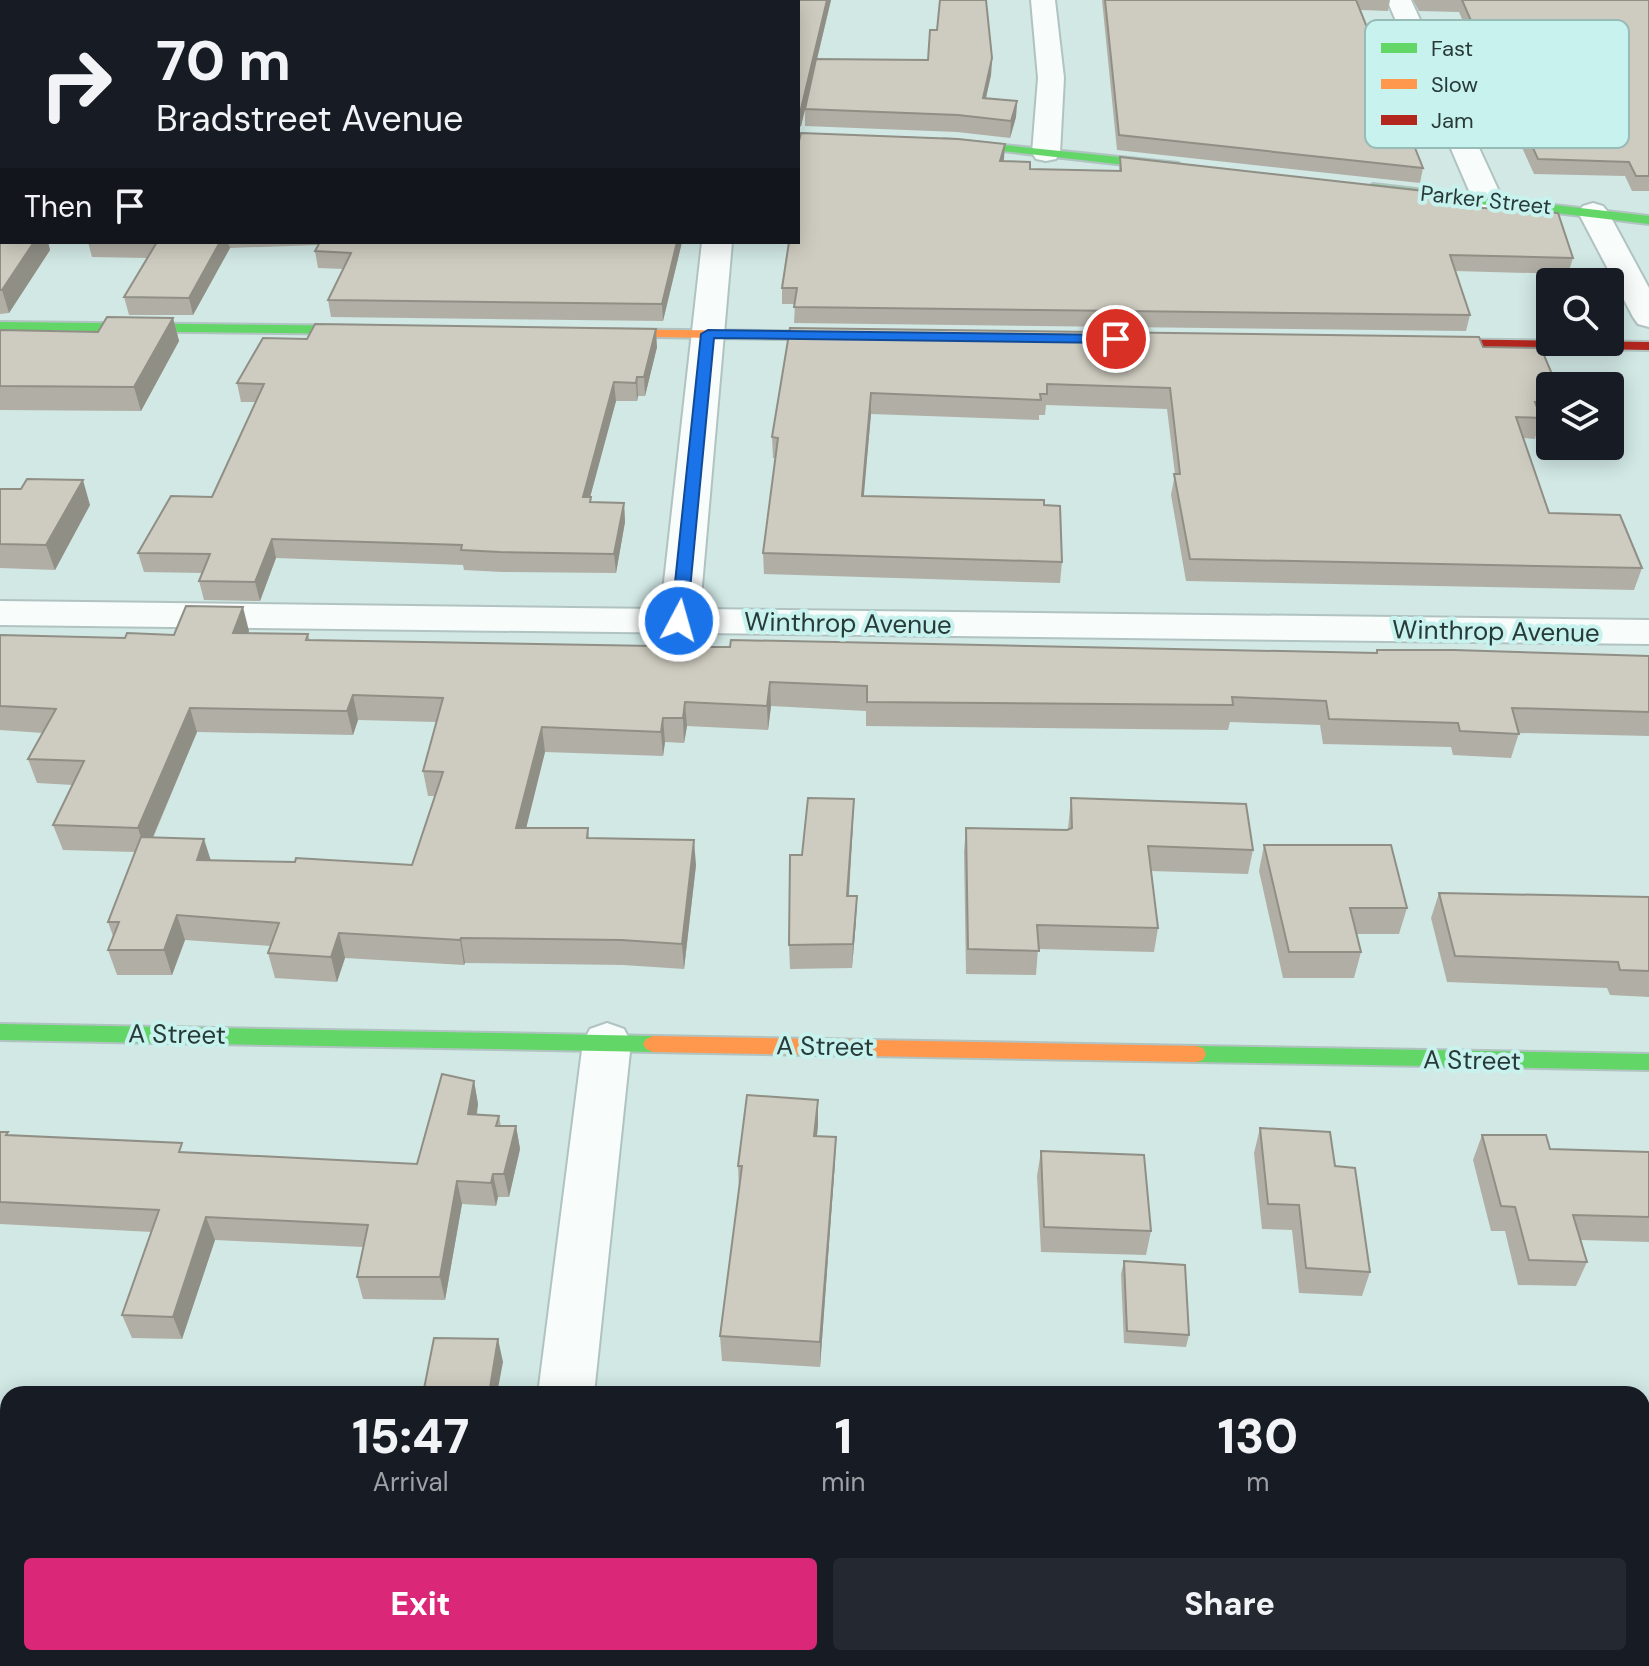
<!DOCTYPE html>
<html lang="en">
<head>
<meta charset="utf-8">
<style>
  body { margin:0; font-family:"DM Sans",sans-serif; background:#242831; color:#f1f3f6; height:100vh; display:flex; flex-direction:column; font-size:30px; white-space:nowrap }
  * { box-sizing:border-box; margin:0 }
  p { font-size:26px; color:#9ea1a6 }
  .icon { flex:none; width:44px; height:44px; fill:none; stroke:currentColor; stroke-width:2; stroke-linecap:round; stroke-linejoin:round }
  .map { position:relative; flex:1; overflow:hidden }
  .drawer { position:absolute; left:0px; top:1386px; width:1650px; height:280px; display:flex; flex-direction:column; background:#171b24; border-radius:24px 24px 0 0; box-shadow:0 4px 20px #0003 }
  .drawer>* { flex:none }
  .top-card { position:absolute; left:0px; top:0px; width:800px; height:244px; box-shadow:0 4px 20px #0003; background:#171b24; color:#f1f3f6; overflow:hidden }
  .buttons { position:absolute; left:1536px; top:268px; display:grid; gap:16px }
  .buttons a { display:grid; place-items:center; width:88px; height:88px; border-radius:8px; background:#171b24; box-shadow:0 4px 20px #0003; font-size:40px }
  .pin { position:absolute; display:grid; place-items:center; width:68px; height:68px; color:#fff; margin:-34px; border:4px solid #fff; border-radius:50%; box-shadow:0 2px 8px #0007 }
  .me { position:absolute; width:88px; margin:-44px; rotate:6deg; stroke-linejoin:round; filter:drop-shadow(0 0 6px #0008) }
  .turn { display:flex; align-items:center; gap:28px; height:168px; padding:0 24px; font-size:36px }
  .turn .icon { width:104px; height:104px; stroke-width:2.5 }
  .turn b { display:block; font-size:56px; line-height:68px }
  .then { display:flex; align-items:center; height:76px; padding:0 24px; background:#0003; gap:16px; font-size:30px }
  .eta { display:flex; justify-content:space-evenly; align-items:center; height:136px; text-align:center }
  .eta b { font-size:48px; font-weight:800; line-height:56px }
  .button { display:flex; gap:16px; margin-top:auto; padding:16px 24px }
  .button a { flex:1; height:92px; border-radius:8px; background:#db2777; color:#fff; font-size:32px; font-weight:800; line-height:92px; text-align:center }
  .button a+a { background:#242831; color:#f1f3f6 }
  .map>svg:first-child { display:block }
</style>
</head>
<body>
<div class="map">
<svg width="1649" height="1666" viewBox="0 0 1649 1666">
  <rect width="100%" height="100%" fill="#d1e8e5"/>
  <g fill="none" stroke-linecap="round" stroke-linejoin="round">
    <defs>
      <path id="street" d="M580 0H604V2H580Z
        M1031 0H1055L1064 78 1060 153 1056 159 1046 161 1036 159 1032 153 1038 78Z
        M1387 0H1411L1503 200 1498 206 1488 209 1478 206 1473 200Z
        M2 157V175L0 176V158Z
        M1593 203 1603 206 1608 212 1649 288V327L1638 324 1633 317 1578 212 1583 206Z
        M702 242H732L700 609 1649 620V644L0 625V601L661 609Z
        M607 1023 624 1029 631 1042 594 1394H538L583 1042 590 1029Z
        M504 1658H568L567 1666H503Z"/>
      <path id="fast" d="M944 139 1178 163 1184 167 1178 171 940 144 938 142Z
        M1373 184 1649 216V224L1369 191 1367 188Z
        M0 322 371 326 378 330 371 334 0 330Z
        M0 1024 653 1036 660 1039 663 1044 660 1049 653 1052 0 1040Z
        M1196 1046 1649 1054V1070L1196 1062 1189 1060 1186 1054 1189 1048Z"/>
      <path id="slow" d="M0 132H2V138H0Z
        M2 216V224L0 225V217Z
        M595 329 847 332 854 336 847 340 590 336V330Z
        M653 1036 1196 1046 1203 1048 1206 1054 1203 1060 1196 1062 653 1052 646 1049 643 1044 646 1039Z"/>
      <path id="jam" d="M1423 339 1649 342V350L1418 346 1416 343Z"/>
    </defs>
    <use href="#street" stroke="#b0c3c1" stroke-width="4"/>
    <use href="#fast" stroke="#b0c3c1" stroke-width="4"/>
    <use href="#slow" stroke="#b0c3c1" stroke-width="4"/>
    <use href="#jam" stroke="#b0c3c1" stroke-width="4"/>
    <use href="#street" fill="#f8fcfb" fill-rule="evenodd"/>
    <use href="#fast" fill="#63d668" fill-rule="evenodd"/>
    <use href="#slow" fill="#ff974d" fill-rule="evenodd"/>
    <use href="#jam" fill="#b3261e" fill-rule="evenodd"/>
  </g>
  <path fill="#b1afa5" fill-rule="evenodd" d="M0 0H208L204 2H2V54L0 53Z
    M639 0H831L817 59 928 60 930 30H937L940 0H986L992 58 991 75 986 98 1017 101 1016 117 1010 138 957 132 805 126V110L801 126 798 128V2H639Z
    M1102 0H1390L1388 11 1361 10 1423 168 1420 183 1117 150Z
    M1413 0H1649V191H1632L1625 176 1534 174 1500 99H1496L1459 12 1419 11Z
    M1120 157 1438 205 1573 258 1568 274 1455 271 1470 315 1466 331 794 323 795 304H782V288L1003 161 1030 169 1119 171Z
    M0 227 2 242H48L50 250 9 313 0 314Z
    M88 242H682L663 321 331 317 328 300 343 269 318 268 315 251 318 245 230 248 193 315H129L124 297 148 258 92 257Z
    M173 318 179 341 141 411 0 410V330L98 332Z
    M790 328 1483 347 1550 386V423H1539L1535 439 1523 438 1549 513 1642 568 1634 590 1186 581 1171 495 1175 474 1167 409 1046 405 1045 415H1039V420L871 414 863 496 1044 505 1062 562 1060 583 764 574 763 553 775 458H773L772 437Z
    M657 347 645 396H638L637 401H616L590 497 591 502 624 503 625 522 616 573 502 572 464 570 463 565 276 558 260 601 204 600 199 581 202 573 144 572 138 553 212 497 255 402H241L237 383Z
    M0 489 90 505 55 570 0 568Z
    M249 631V633L308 634 310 641 714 647 1649 656V736L1519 733 1511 758 1453 755 1451 747 1323 744 1320 725 1230 722 1228 730 866 726V711L771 706 768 730 687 726 684 743 665 742 663 756 545 752 526 828H588L589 838 696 865 684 969 623 965 465 963 464 965 345 958 337 982 275 978 268 953 271 946 185 940 172 975H117L108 950 113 936 108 922 135 852 63 850 53 825 73 785 37 783 28 759 43 733 0 730V635L125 638ZM358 720 437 722 423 771 428 796H435L412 865 211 860 153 838 197 732 353 735Z
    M1071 798 1253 850 1248 874 1151 871 1158 928 1154 952 1038 949 1036 975 966 974 964 852 966 828 1068 829Z
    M853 823 849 896 856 920 852 968 790 969 789 945 802 855Z
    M1264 845 1407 908 1399 934H1356L1361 952 1354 978H1283L1259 871Z
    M1439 893 1649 897V997L1610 995 1607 988 1447 982 1431 918Z
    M474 1081 478 1104 477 1115 499 1116 501 1126H516L520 1149 509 1197H498L496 1206 462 1204 445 1300 363 1299 357 1277 363 1247 215 1240 182 1339 132 1338 122 1315 152 1232 0 1224V1132L9 1136 185 1152 417 1164Z
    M818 1125 817 1136 835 1162 820 1367 722 1361 720 1336 739 1190 738 1166Z
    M1260 1128 1335 1166 1370 1272 1362 1296 1299 1293 1292 1230 1262 1229 1254 1153Z
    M1482 1135 1550 1149 1649 1152V1242L1581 1240 1587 1262 1576 1286 1518 1285 1505 1231H1491L1473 1160Z
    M1041 1151 1151 1231 1146 1255 1041 1252 1037 1176Z
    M1124 1261 1189 1335 1186 1347 1124 1343 1121 1274Z
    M0 1440H8V1641H0Z
    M1649 1552V1666H1392L1391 1658H1642Z
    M865 1658H1173L1171 1666H1110L1008 1660V1663Z"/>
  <path fill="#908f86" d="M177 0H208L204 2H173Z
    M827 0H831L801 126 798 128V110Z
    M992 58 991 75 982 115 983 98Z
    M1017 101 1016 117 1010 138 1011 121Z
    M1005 144 1004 159 999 176 1000 161Z
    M34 242H48L50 250 9 313 2 290Z
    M220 242H228L230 248 193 315 189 298Z
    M677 242H682L663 321 662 304Z
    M173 318 179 341 141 411 134 387Z
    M656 329 657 347 645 396 644 377Z
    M637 377 638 396 637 401 636 383Z
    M614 382 616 401 585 516 583 497Z
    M871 393V414L862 517V496Z
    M83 480 90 505 55 570 46 545Z
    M624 503 625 522 616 573 614 554Z
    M272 539 276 558 260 601 255 582Z
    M243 607 249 631 240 657 233 633Z
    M770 682 771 706 768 730 767 706Z
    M353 695 358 720 353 735 347 711Z
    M685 702 687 726 684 743 683 718Z
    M190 708 197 732 146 853 138 828Z
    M663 718 665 742 663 756 661 732Z
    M542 727 545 752 520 853 516 828Z
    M854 799 853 823 847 920V896Z
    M204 839 212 864 197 860Z
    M694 840 696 865 684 969 682 944Z
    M857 896 856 920 852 968 853 944Z
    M177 915 185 940 172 975 164 950Z
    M339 933 345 958 337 982 331 957Z
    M461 938 465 963 464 965 460 940Z
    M474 1081 478 1104 473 1137 468 1114Z
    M818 1100V1125L814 1161V1136Z
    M516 1126 520 1149 509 1197 504 1174Z
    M836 1137 835 1162 820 1367V1342Z
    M493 1174 498 1197 496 1206 491 1183Z
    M457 1181 462 1204 445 1300 440 1277Z
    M206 1217 215 1240 182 1339 173 1317Z
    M498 1339 503 1362 497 1394H489Z"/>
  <path fill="#ceccc0" stroke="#908f86" stroke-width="2" d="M0 0H177L173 2H2V38H0Z
    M340 0H568L565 2H337Z
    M639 0H827L801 109 798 110V2H639Z
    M940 0H986L992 58 983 98 1017 101 1011 121 958 115 805 109 816 59 928 60 930 30H937Z
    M1105 0H1356L1423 168 1119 135Z
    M1462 0H1649V176H1636L1629 162 1538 159 1504 85H1499Z
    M801 133 958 139 1005 144 1000 161 1030 162V169L1121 171 1120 157 1433 192 1438 205 1558 213 1573 258 1450 255 1470 315 794 307 797 288H782L789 242H798V145Z
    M0 227H2V242H34L2 290H0Z
    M157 242H220L189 298 124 297Z
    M320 242H677L662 304 328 300 351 253 315 251Z
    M107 317 173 318 134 387 0 386V330L98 332Z
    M315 324 656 329 644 377H637L636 383 614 382 583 497H591L590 502 624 503 614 554 500 552 461 550 462 545 272 539 255 582 199 581 210 554 138 553 171 496 212 497 264 384 237 383 263 338 307 339Z
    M790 328 1479 337 1483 347 1541 348 1557 386H1550V402H1535L1541 418 1516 417 1549 513 1620 515 1642 568 1190 559 1174 474H1180L1170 388 1047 384V394H1040L1041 400 871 393 862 496 1044 500V505L1060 506 1062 562 763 553 778 438 772 437Z
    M27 479 83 480 46 545 0 544V489H21Z
    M186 606 243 607 233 633 308 634 306 640 714 647H730L731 640 1377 653V650H1454L1649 656V712L1512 708 1519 734 1460 731 1458 723 1329 719 1326 701 1232 697 1233 705 867 702V686L770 682 767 706 685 702 683 718H663L661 732 542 727 516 828H588L587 838 694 840 682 944 621 940 461 938 460 940 339 933 331 957 268 953 279 923 177 915 164 950H108L119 922H108L141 837 204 839 197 860 295 862 296 858 412 865 443 772 423 771 443 698 353 695 347 711 190 708 138 828 53 825 84 761 28 759 56 709 0 706V635L125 638 127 633 174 635Z
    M808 798 854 799 847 896H857L853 944 789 945 790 855H802Z
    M1071 798 1246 804 1253 850 1148 846 1158 928 1037 925 1039 951 968 949 966 828 1067 830 1072 828Z
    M1264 845H1391L1407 908H1350L1361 952H1289Z
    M1439 893 1649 897V971L1620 970 1618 962 1455 956Z
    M442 1074 474 1081 468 1114 499 1116 496 1126H516L504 1174H493L491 1183 457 1181 440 1277H357L368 1225 206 1217 173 1317 122 1315 159 1210 0 1202V1132H8L6 1135 182 1143 179 1152 417 1164Z
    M747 1095 818 1100 814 1136 836 1137 820 1342 720 1336 742 1166H738Z
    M1260 1128 1330 1132 1335 1166 1355 1168 1370 1272 1306 1268 1299 1205 1268 1204Z
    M1482 1135H1546L1550 1149 1649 1152V1217L1573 1215 1587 1262 1529 1260 1515 1207 1501 1206Z
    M1041 1151 1144 1155 1151 1231 1044 1227Z
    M1124 1261 1185 1265 1189 1335 1127 1331Z
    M434 1338 498 1339 489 1394H423Z
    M0 1440H8V1620H0Z
    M1642 1552H1649V1660L1594 1658H1642Z"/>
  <path fill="#1a73e8" stroke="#114b97" stroke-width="2" d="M708 330 1116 335 1122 339 1116 343 714 338 687 621 679 626 671 621 701 334Z"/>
  <g text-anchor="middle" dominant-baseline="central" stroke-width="8" stroke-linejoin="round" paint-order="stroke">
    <g font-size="22" fill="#283a38" stroke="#c7f2ed">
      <text transform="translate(1486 200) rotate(6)">Parker Street</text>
    </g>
    <g font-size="26" fill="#283a38" stroke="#c7f2ed">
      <text transform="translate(848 623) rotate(1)">Winthrop Avenue</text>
      <text transform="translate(1496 631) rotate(1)">Winthrop Avenue</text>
      <text transform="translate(177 1034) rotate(1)">A Street</text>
      <text transform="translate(825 1046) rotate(1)">A Street</text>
      <text transform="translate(1472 1060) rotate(1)">A Street</text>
    </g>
  </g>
  <rect x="1365" y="20" width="264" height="128" rx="12" fill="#c7f2ed" stroke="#97bbb7" stroke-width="2"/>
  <rect x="1381" y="43" width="36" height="10" fill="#63d668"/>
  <rect x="1381" y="79" width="36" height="10" fill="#ff974d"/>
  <rect x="1381" y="115" width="36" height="10" fill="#b3261e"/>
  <g font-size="22" fill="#283a38">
    <text x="1431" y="56">Fast</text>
    <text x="1431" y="92">Slow</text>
    <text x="1431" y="128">Jam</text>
  </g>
</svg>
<div class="buttons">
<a><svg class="icon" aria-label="search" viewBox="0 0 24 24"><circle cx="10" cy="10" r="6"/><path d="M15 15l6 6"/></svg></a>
<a><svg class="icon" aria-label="layers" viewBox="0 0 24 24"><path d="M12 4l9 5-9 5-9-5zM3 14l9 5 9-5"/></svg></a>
</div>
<div class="pin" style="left:1116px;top:339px;background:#d93025"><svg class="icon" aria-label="arrive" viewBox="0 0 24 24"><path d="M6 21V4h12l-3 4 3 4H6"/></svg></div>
<svg class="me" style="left:679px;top:621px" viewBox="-20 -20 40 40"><circle r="17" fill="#1a73e8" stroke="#fff" stroke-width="3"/><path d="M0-11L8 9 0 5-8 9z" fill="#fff"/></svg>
<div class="top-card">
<div class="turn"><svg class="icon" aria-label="right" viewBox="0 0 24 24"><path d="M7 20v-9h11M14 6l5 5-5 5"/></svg><div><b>70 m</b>Bradstreet Avenue</div></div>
<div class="then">Then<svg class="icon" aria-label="arrive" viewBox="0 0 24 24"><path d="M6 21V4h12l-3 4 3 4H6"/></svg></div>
</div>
<section class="drawer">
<div class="eta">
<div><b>15:47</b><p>Arrival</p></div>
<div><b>1</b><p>min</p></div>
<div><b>130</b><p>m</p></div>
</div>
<div class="button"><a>Exit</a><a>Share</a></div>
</section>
</div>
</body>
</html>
